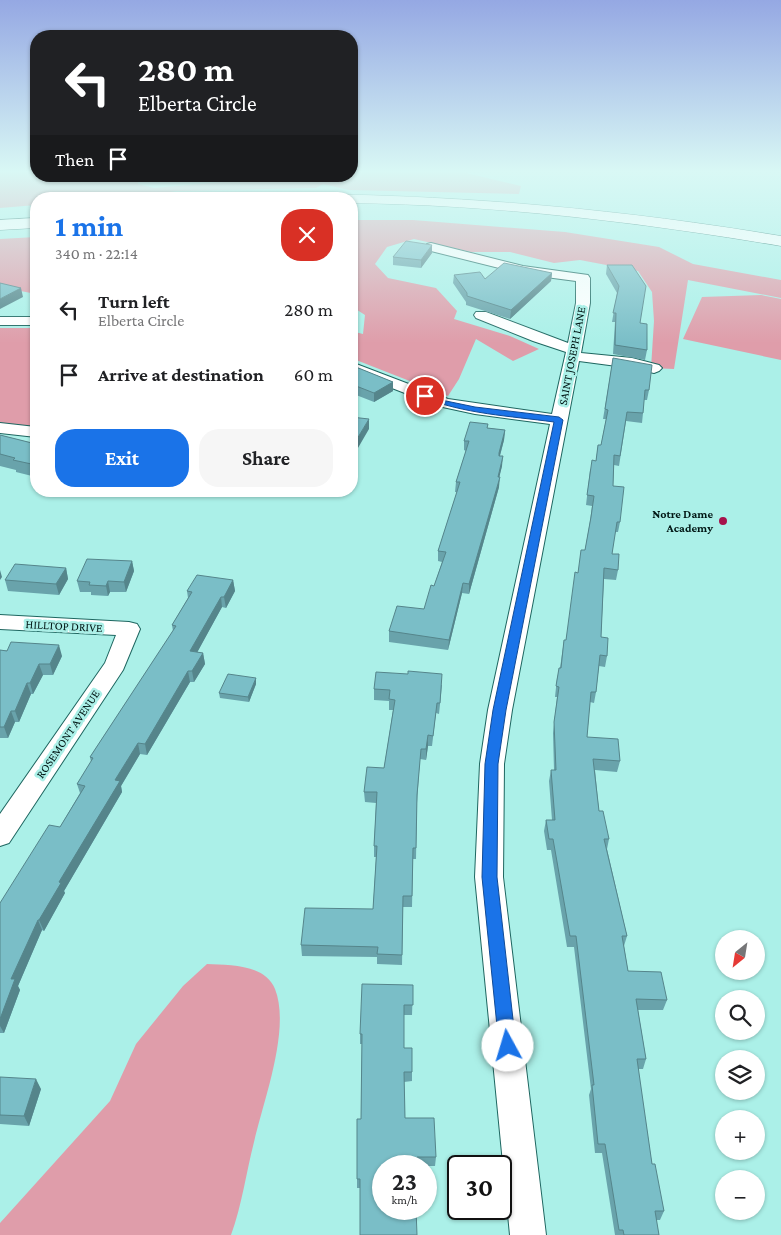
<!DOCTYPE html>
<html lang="en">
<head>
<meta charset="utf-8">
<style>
  body { margin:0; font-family:"Crimson Pro",serif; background:#f6f6f6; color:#202124; height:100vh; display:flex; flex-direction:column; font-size:19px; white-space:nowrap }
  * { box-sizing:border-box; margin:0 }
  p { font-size:16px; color:#757577 }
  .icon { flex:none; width:28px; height:28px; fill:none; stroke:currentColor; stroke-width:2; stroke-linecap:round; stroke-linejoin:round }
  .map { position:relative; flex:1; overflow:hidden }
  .sheet { position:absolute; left:30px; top:192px; width:328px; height:305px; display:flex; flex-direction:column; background:#fff; border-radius:20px; box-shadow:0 1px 4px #0004 }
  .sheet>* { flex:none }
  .hud { position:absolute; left:30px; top:30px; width:328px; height:152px; border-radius:20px; box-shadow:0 1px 4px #0004; background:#202124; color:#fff; overflow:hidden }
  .needle { width:32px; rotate:210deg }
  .controls { position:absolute; left:715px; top:930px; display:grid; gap:10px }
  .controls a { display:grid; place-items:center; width:50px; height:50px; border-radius:50%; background:#fff; box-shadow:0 1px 4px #0004; font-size:25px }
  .speed { position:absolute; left:372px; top:1155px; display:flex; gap:10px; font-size:25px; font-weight:700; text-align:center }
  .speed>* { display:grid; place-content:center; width:65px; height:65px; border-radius:50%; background:#fff; box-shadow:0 1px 4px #0004; line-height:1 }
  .speed small { font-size:12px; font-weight:400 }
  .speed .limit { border:2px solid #111; border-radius:8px; background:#fff; color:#111 }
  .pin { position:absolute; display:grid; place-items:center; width:42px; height:42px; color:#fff; margin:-21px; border:2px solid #fff; border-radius:50%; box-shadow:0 1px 5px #0007 }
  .me { position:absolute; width:55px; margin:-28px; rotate:354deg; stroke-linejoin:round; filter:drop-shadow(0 0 4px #0008) }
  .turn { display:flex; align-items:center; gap:18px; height:105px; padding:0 25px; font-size:22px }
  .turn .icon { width:65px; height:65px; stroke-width:2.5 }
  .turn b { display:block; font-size:35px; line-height:42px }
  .then { display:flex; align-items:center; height:48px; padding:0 25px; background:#0003; gap:10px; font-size:19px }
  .round { display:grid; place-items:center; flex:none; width:52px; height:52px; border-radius:20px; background:#f6f6f6 }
  .headline { display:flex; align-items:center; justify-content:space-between; height:85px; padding:0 25px }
  h1 { font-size:30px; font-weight:700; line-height:38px; color:#1a73e8 }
  .button { display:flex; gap:10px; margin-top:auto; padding:10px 25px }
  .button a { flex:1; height:58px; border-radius:20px; background:#1a73e8; color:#fff; font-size:20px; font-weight:700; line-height:58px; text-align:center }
  .button a+a { background:#f6f6f6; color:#202124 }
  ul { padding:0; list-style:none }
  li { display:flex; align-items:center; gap:15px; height:65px; padding:0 25px }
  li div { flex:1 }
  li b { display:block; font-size:19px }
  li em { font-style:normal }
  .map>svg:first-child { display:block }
</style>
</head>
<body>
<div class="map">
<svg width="781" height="1235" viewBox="0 0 781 1235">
  <rect width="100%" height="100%" fill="#abf0e8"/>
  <path fill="#df9daa" d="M0 170H36V176H137L138 184 154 188 223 182 224 176H351V170H468L466 173 521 186 519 194 349 190 323 184 316 188 175 191 134 199H36V205L0 208Z
    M351 220H413L565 232 659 247 693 264 781 280V298L688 280 674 369 651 368 654 321 652 292 638 271 580 260 554 263 510 252H471L414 239 387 247 375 264 388 278 436 288 457 311 454 319 510 336 539 349 513 361 476 339 459 379 448 396 351 358V331L363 334 365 315 351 306Z
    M36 237V294L0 287V239Z
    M761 295 781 299V360L683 339 702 297Z
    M0 328H36V428L0 424Z
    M207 964C229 965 265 964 275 989 291 1029 263 1102 254 1142 246 1173 242 1205 231 1235H0V1223L110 1101 136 1044 183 986Z"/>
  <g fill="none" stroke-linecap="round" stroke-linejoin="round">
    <defs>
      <path id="minor" d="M431 243 523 266 588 275 590 278V303L581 353 632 358 659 365 662 368 659 371 654 373 632 368 579 361 512 710 504 764 503 877 546 1235H510L475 877 480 764 488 710 550 424 475 414 438 406 351 372V362L448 399 552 414 566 352 533 341 476 318 474 315 476 312H486L568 343 576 303V281L523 274 427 250 425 247 427 244Z
        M0 317H36V325H0Z
        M0 423 36 427V437L0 433Z
        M0 615 129 622 137 624 140 629 123 670 9 843 0 846V814L105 663 116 635 0 629Z"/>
      <path id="highway" d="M315 194C473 196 625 210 781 236V246C639 222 496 205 351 203V199H240L247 195Z
        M36 218V228L0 230V220Z"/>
    </defs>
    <use href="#minor" stroke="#1e6660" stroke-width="2"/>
    <use href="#highway" stroke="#1e6660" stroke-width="1"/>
    <use href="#minor" fill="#fff" fill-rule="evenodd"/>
    <use href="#highway" fill="#fff" fill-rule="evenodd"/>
  </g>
  <path fill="#69a3ab" d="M432 245V253L421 268 393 265V257Z
    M607 265 640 323 647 350 645 360 613 354 615 322H612L617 293 606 274Z
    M552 273 551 281 510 319 466 305V302L453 283 454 275 485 279Z
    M613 358 649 390 647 400H644L643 413 642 423 626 421 619 466 614 465 613 486 620 522 618 532H615L612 554 618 570 616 580 604 579 601 637 607 656 605 667 599 666 596 692 594 703 590 702 587 737 620 761 617 772 595 770 599 811 609 839 607 849 627 936 624 946 628 971 667 1000 663 1010H638L646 1059 643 1069H638L652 1164 664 1211 660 1220H656L659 1235H615L602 1153H595L589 1095 591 1089 574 947H567L551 850H547L544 831 546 820H552L549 781 551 770H554L553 733 557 697H555L557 678 560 668 564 640H566L578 573 585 550 590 521 592 506 586 505 590 470 596 461 598 445H601L606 419H603Z
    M351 365 393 382V391L374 402 351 393Z
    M488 424 487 428 505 430 504 440 500 456 502 466 499 477V487L469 594 462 593 448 650 389 642V631L424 609 434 586 442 562 438 561V551L457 492H455L456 482 466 451 464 450V441Z
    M0 435 36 444V477L16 472V470L0 466Z
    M132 561 134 571 126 592H110L108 596 91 595V592H80L77 581Z
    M66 568 68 579 59 595 8 591 5 580Z
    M233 580 235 591 226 608 222 607 197 652 203 653 205 664 194 682H190L147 755 140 754 121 786 122 792 64 891 65 893 44 931 42 930 18 986 20 990 4 1033H0V903L60 827 80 793 77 784 91 762 90 757 173 631 172 625 188 598 187 591Z
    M0 650 62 656 53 675H43L33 694H31L19 722H15L8 738H0Z
    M256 678V684L249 702 220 698 219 693Z
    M442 685 439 714 436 713 432 746H428L426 760 420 759 417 803 416 859H413L412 907H403L402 965 377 964V957L302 956 301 945 373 909 376 857H374V846L376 803 365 802 364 792 384 768 393 710H389V701L374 700V689Z
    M413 985 412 1015H404V1048L412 1072V1081L404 1082 405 1118 436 1157 435 1166H417L360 1188H357V1179L361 1119 362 1044H360V1034Z
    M0 1077 41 1089 29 1126 0 1124Z"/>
  <path fill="#55858b" d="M432 245V253L421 268V260Z
    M552 273 551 281 510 319 511 310Z
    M21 288 23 297 0 309V299Z
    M393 382V391L374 402V393Z
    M369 419V429L351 460V449Z
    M505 430 504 440 498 462 499 453Z
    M503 456 502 466 497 487 498 477Z
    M500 477 499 487 469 594V584Z
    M132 561 134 571 126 592 124 582Z
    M66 568 68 579 59 595 56 584Z
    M0 570 2 577 0 580Z
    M233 580 235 591 226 608 224 597Z
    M108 581 110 592 108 596 106 586Z
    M463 583 462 593 448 650 449 640Z
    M221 597 222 607 192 662 190 651Z
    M59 645 62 656 53 675 50 664Z
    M203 653 205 664 194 682 192 671Z
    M39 664 43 675 33 694 30 683Z
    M188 671 190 682 147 755 145 744Z
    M256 678V684L249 702 248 697Z
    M27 683 31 694 19 722 15 711Z
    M11 711 15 722 8 738 4 727Z
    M428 735V746L426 760V749Z
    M138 743 140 754 121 786 122 792 64 891 65 893 44 931 39 920 59 882 115 780Z
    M38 920 42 930 18 986 20 990 4 1033 0 1026V1019L11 979Z
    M36 1079 41 1089 29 1126 24 1116Z"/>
  <path fill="#7abec7" stroke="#55858b" d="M406 241 432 245 421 260 393 257Z
    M504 263 552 273 511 310 467 296V293L454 275 480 272 485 279Z
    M607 265H632L646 286 640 323 647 324V350L615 345 616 313H613L619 286Z
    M0 283 21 288 0 299Z
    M613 358 652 365 649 390H645L643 413 627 412 620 456 614 455 613 486 624 487 620 522H617L612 554H619L618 570 604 568 601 637 608 638 607 656 600 655 596 692H591L587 737 618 739 620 761 593 759 599 811H603L609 839H604L627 936H622L628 971 661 972 667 1000 636 999 646 1059H637L652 1164H655L664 1211H655L659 1235H624L623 1230H619L605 1144H598L592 1085H594L576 936H570L553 839H549L546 820H555L551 770H556L554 722 559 687 556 686 559 668H561L564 640H566L575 572 578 573 581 550H585L591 517 594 496 587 495 592 460 596 461 598 445H601L608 410 605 409Z
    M351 365 393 382 374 393 351 384Z
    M351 417 369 419 351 449Z
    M470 422 488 424 487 428 505 430 499 453V456H503L498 477H500L469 584 463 583 449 640 389 631 397 606 424 609 431 585 434 586 446 552 438 551 460 482H456L469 441H464Z
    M0 435 36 444V465L13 460 15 458 0 454Z
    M87 559 132 561 124 582 108 581 106 586 89 585 90 582 77 581Z
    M15 564 66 568 56 584 5 580Z
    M197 575 233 580 224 597H221L190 651 203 653 192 671H188L145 744 138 743 115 780 120 781 59 882 61 883 39 920H38L11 979H15L0 1019V903L49 825 60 827 85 786 77 784 93 758 90 757 176 626 172 625 192 592 187 591Z
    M11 642 59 645 50 664H39L30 683H27L15 711H11L4 727H0V650L7 651Z
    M408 671 442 674 440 703H437L433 736 428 735 426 749H421L417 795 416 848H413L412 896H403L402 955 377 954 378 947 301 945 305 908 373 909 377 846H374L377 792H364L367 767 384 768 395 700 389 699 390 690 374 689 376 672 408 674Z
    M228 674 256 678 248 697 219 693Z
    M362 984 413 985V1005H404V1048H412V1072H404L405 1118H434L436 1157H417V1166H384V1209H416L417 1235H360V1179H357V1119H361L362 1034H360Z
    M0 1077 36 1079 24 1116 0 1115Z"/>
  <linearGradient id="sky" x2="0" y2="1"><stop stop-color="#95a8e3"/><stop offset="0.5" stop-color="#d9f8f5"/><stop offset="1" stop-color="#d9f8f5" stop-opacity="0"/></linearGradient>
  <rect width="781" height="343" fill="url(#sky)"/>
  <path fill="#1a73e8" stroke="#114b97" d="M425 393 446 401 475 407 559 417 563 420 506 710 498 764 497 877 516 1046 514 1052 508 1055 502 1052 499 1046 482 877 485 764 493 710 554 422C510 416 464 414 422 397V394Z"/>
  <circle fill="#a6124b" stroke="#abf0e8" stroke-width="2" cx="723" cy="521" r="5"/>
  <g text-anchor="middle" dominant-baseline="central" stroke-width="5" stroke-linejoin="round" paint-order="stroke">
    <g font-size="12" fill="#001614" stroke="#abf0e8">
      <text transform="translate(572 356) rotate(-79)">SAINT JOSEPH LANE</text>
      <text transform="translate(64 626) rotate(3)">HILLTOP DRIVE</text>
      <text transform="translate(68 734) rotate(-56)">ROSEMONT AVENUE</text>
    </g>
    <g font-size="12" font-weight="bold" fill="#001614" stroke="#abf0e8" text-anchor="end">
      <text x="713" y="514">Notre Dame<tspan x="713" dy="14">Academy</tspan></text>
    </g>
  </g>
</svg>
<div class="controls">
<a><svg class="needle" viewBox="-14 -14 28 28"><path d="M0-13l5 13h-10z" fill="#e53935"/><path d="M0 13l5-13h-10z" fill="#757577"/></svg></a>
<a><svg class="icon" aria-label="search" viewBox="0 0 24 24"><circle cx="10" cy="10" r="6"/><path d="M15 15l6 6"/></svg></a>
<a><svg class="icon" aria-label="layers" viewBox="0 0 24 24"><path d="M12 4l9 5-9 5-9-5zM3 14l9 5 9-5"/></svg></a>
<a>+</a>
<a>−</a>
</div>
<div class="speed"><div>23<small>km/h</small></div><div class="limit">30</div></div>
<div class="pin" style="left:425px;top:396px;background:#d93025"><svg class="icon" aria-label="arrive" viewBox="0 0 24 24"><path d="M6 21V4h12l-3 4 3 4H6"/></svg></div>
<svg class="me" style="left:508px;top:1046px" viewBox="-20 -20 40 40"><circle r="19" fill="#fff"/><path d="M0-13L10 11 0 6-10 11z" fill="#1a73e8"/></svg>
<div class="hud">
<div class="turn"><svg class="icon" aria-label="left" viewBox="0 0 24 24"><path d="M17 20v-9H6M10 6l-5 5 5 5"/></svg><div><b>280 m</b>Elberta Circle</div></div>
<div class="then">Then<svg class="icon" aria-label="arrive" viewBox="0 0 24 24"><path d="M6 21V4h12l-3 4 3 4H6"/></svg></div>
</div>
<section class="sheet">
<div class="headline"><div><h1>1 min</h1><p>340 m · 22:14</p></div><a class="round" style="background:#d93025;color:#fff"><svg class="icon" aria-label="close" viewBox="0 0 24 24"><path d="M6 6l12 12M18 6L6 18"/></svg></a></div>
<ul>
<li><svg class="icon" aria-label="left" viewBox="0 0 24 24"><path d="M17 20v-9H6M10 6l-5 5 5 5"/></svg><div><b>Turn left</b><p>Elberta Circle</p></div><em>280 m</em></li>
<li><svg class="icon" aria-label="arrive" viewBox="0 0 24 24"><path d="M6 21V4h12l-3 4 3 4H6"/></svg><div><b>Arrive at destination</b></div><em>60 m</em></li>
</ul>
<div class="button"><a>Exit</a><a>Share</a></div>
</section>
</div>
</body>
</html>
